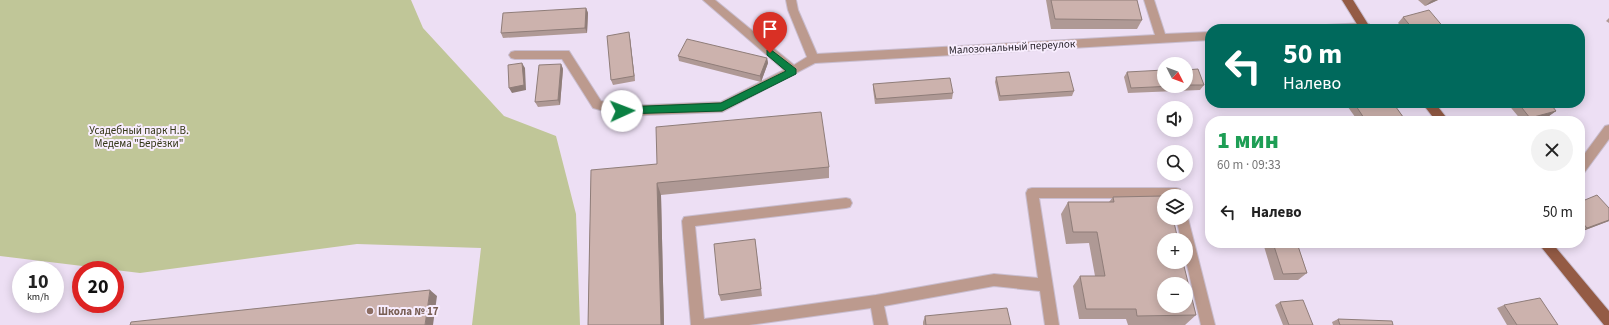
<!DOCTYPE html>
<html lang="ru">
<head>
<meta charset="utf-8">
<style>
  body { margin:0; font-family:"Source Sans 3",sans-serif; background:#f2f2f2; color:#222; height:100vh; display:flex; flex-direction:column; font-size:15px; white-space:nowrap }
  * { box-sizing:border-box; margin:0 }
  p { font-size:13px; color:#767676 }
  .icon { flex:none; width:22px; height:22px; fill:none; stroke:currentColor; stroke-width:2; stroke-linecap:round; stroke-linejoin:round }
  .map { position:relative; flex:1; overflow:hidden }
  .sheet { position:absolute; left:1205px; top:116px; width:380px; height:132px; display:flex; flex-direction:column; background:#fff; border-radius:16px; box-shadow:0 2px 10px #0003 }
  .sheet>* { flex:none }
  .top-card { position:absolute; left:1205px; top:24px; width:380px; height:84px; border-radius:16px; box-shadow:0 2px 10px #0003; background:#00695c; color:#fff; overflow:hidden }
  .needle { width:26px; rotate:132deg }
  .buttons { position:absolute; left:1157px; top:57px; display:grid; gap:8px }
  .buttons a { display:grid; place-items:center; width:36px; height:36px; border-radius:50%; background:#fff; box-shadow:0 2px 10px #0003; font-size:20px }
  .speed { position:absolute; left:12px; top:261px; display:flex; gap:8px; font-size:20px; font-weight:700; text-align:center }
  .speed>* { display:grid; place-content:center; width:52px; height:52px; border-radius:50%; background:#fff; box-shadow:0 2px 10px #0003; line-height:1 }
  .speed small { font-size:10px; font-weight:400 }
  .speed .limit { border:6px solid #d22; background:#fff; color:#111 }
  .pin { position:absolute; display:grid; place-items:center; width:34px; height:34px; color:#fff; margin:-41px -17px; border-radius:50% 50% 50% 0; rotate:-45deg; box-shadow:0 0 4px #0007 }
  .pin .icon { rotate:45deg }
  .me { position:absolute; width:44px; margin:-22px; rotate:88deg; stroke-linejoin:round; filter:drop-shadow(0 0 3px #0008) }
  .turn { display:flex; align-items:center; gap:14px; height:84px; padding:0 12px; font-size:18px }
  .turn .icon { width:52px; height:52px; stroke-width:2.5 }
  .turn b { display:block; font-size:28px; line-height:34px }
  .round { display:grid; place-items:center; flex:none; width:42px; height:42px; border-radius:21px; background:#f2f2f2 }
  .summary { display:flex; align-items:center; justify-content:space-between; height:68px; padding:0 12px }
  h1 { font-size:24px; font-weight:800; line-height:30px; color:#1e9e55 }
  ul { padding:0; list-style:none }
  li { display:flex; align-items:center; gap:12px; height:56px; padding:0 12px }
  li div { flex:1 }
  li b { display:block; font-size:15px }
  li em { font-style:normal }
  .map>svg:first-child { display:block }
</style>
</head>
<body>
<div class="map">
<svg width="1609" height="325" viewBox="0 0 1609 325">
  <rect width="100%" height="100%" fill="#eddff4"/>
  <path fill="#c0c698" d="M0 0H411L423 28 504 116 556 136 576 214 580 325H472L481 248 357 244 140 273 0 256Z"/>
  <g fill="none" stroke-linecap="round" stroke-linejoin="round">
    <defs>
      <path id="minor" d="M703 0H715L794 65 807 57 788 10 786 0H796L798 10 817 54 1155 35 1144 0H1154L1165 34 1210 32V40L815 63 722 112 622 116 593 108 562 59H515L511 58 509 55 511 52 515 51H569L601 101 622 106 721 102 784 70Z
        M1365 23 1369 24V29H1321L1322 26 1326 25Z
        M1609 125V139L1584 173 1580 174V160L1605 126Z
        M1032 188H1176L1180 189 1182 196H1164V198H1039L1059 325H1045L1040 291 994 286 884 306 888 325H874L871 308 749 325H691L682 221 684 217 846 198 850 199 852 203 850 207 846 208 695 226 704 319 876 295 994 274 1038 278 1026 193 1028 189Z
        M1186 214 1188 218 1215 325H1201L1186 261V240H1181L1176 218H1186Z"/>
      <path id="major" d="M1342 0H1353L1371 29H1360Z
        M1422 103H1435L1449 121H1436Z
        M1538 243H1552L1609 311V325H1604Z"/>
    </defs>
    <use href="#minor" stroke="#c9bdcf" stroke-width="2"/>
    <use href="#major" stroke="#c9bdcf" stroke-width="2"/>
    <use href="#minor" fill="#bc9a8e" fill-rule="evenodd"/>
    <use href="#major" fill="#945b45" fill-rule="evenodd"/>
  </g>
  <path fill="#af9995" d="M1046 0H1137L1142 20 1137 29H1051Z
    M1418 0H1438L1425 6Z
    M586 8 588 13 587 33 503 38 501 33Z
    M1403 17 1445 29H1404L1398 23Z
    M1609 18V23L1606 21Z
    M630 38 635 81 613 85 611 80Z
    M678 56 767 58 768 63 761 82 679 61Z
    M561 64 563 69 560 105 538 107 535 102Z
    M1186 70 1204 85 1200 90 1128 93 1124 77 1127 72 1164 86H1186Z
    M996 77 1074 91 1072 96 999 101 995 82Z
    M873 84 953 93 952 99 875 104 873 89Z
    M1345 103H1393L1406 121H1358Z
    M1507 103H1550L1556 111 1549 116 1529 121H1522Z
    M829 167V178L661 195 664 325H588L591 170Z
    M1113 197 1164 240V262L1196 315 1185 325H1128L1126 319H1079L1073 286 1080 276H1095L1089 243 1066 244 1061 214 1068 202H1109Z
    M1580 202 1609 221 1580 232Z
    M755 239 762 296 721 301 719 295Z
    M1263 243H1297L1307 273 1298 280H1274Z
    M1280 302 1313 325H1283L1275 305Z
    M1504 305 1558 325H1507L1497 308Z
    M925 316 1011 325H923V322Z
    M1338 319 1393 325H1333L1332 322Z"/>
  <path fill="#8f7d79" d="M1433 0H1438L1425 6 1431 1Z
    M586 8 588 13 587 33 585 28Z
    M629 32 630 38 635 81 634 76Z
    M767 58 768 63 761 82 760 76Z
    M522 63 525 68 526 90 512 93 509 88Z
    M561 64 563 69 560 105 558 100Z
    M1556 111 1549 116 1529 121H1525L1530 118Z
    M657 183 661 195 664 325H661Z
    M1609 220V221L1580 232 1587 228Z
    M430 290 437 296 433 325H425Z"/>
  <path fill="#ccb2ad" stroke="#8f7d79" fill-rule="evenodd" d="M1051 0H1137L1142 20 1055 19Z
    M586 8 585 28 501 33 503 13Z
    M1429 10 1445 29H1413L1403 17Z
    M629 32 634 76 611 80 607 36Z
    M687 39 767 58 760 76 678 56Z
    M522 63 524 85 509 88 508 65Z
    M561 64 558 100 535 102 539 65Z
    M1198 69 1204 85H1186V70Z
    M1164 70V86H1174L1131 88 1127 72Z
    M1069 72 1074 91 1000 96 996 77Z
    M950 78 953 93 876 99 873 84Z
    M1354 103H1393L1406 121H1366Z
    M1518 103H1550L1556 111 1530 118Z
    M821 112 829 167 657 183 661 325H588L591 170 657 164 656 127Z
    M1597 195 1609 208V220L1587 228 1580 220V202Z
    M1164 196V218H1173L1178 240H1164V262H1183L1196 315 1137 316 1136 309H1086L1080 276H1105L1097 232H1073L1068 202H1114L1113 197ZM1164 284H1186V306H1164Z
    M755 239 761 289 719 295 714 244Z
    M1273 243H1297L1307 273 1283 274Z
    M430 290 425 325H130L131 322Z
    M1540 298 1558 325H1517L1504 305Z
    M1303 300 1313 325H1289L1280 302Z
    M1007 308 1011 325H926L925 316Z
    M1338 319 1392 321 1393 325H1340Z"/>
  <path fill="#0b8043" stroke="#07532c" d="M770 49 796 69V74L722 111 622 114 618 111 622 107 721 103 786 71 767 55V50Z"/>
  <circle fill="#8d6e63" stroke="#f8edfe" stroke-width="1.5" cx="370" cy="311" r="4"/>
  <g text-anchor="middle" dominant-baseline="central" stroke-width="4" stroke-linejoin="round" paint-order="stroke">
    <g font-size="11" fill="#252027" stroke="#f8edfe">
      <text transform="translate(1012 47) rotate(-3)">Малозональный переулок</text>
    </g>
    <g font-size="11" fill="#333616" stroke="#f8edfe">
      <text x="139" y="130">Усадебный парк Н.В.<tspan x="139" dy="13">Медема "Берёзки"</tspan></text>
    </g>
    <g font-size="11" font-weight="bold" fill="#785e54" stroke="#f8edfe" text-anchor="start">
      <text x="378" y="311">Школа № 17</text>
    </g>
  </g>
</svg>
<div class="buttons">
<a><svg class="needle" viewBox="-14 -14 28 28"><path d="M0-13l5 13h-10z" fill="#e53935"/><path d="M0 13l5-13h-10z" fill="#767676"/></svg></a>
<a><svg class="icon" aria-label="sound" viewBox="0 0 24 24"><path d="M4 9h4l5-4v14l-5-4H4zM17 9q2 3 0 6"/></svg></a>
<a><svg class="icon" aria-label="search" viewBox="0 0 24 24"><circle cx="10" cy="10" r="6"/><path d="M15 15l6 6"/></svg></a>
<a><svg class="icon" aria-label="layers" viewBox="0 0 24 24"><path d="M12 4l9 5-9 5-9-5zM3 14l9 5 9-5"/></svg></a>
<a>+</a>
<a>−</a>
</div>
<div class="speed"><div>10<small>km/h</small></div><div class="limit">20</div></div>
<div class="pin" style="left:770px;top:53px;background:#d93025"><svg class="icon" aria-label="arrive" viewBox="0 0 24 24"><path d="M6 21V4h12l-3 4 3 4H6"/></svg></div>
<svg class="me" style="left:622px;top:111px" viewBox="-20 -20 40 40"><circle r="19" fill="#fff"/><path d="M0-13L10 11 0 6-10 11z" fill="#0b8043"/></svg>
<div class="top-card">
<div class="turn"><svg class="icon" aria-label="left" viewBox="0 0 24 24"><path d="M17 20v-9H6M10 6l-5 5 5 5"/></svg><div><b>50 m</b>Налево</div></div>
</div>
<section class="sheet">
<div class="summary"><div><h1>1 мин</h1><p>60 m · 09:33</p></div><a class="round"><svg class="icon" aria-label="close" viewBox="0 0 24 24"><path d="M6 6l12 12M18 6L6 18"/></svg></a></div>
<ul>
<li><svg class="icon" aria-label="left" viewBox="0 0 24 24"><path d="M17 20v-9H6M10 6l-5 5 5 5"/></svg><div><b>Налево</b></div><em>50 m</em></li>
</ul>
</section>
</div>
</body>
</html>
